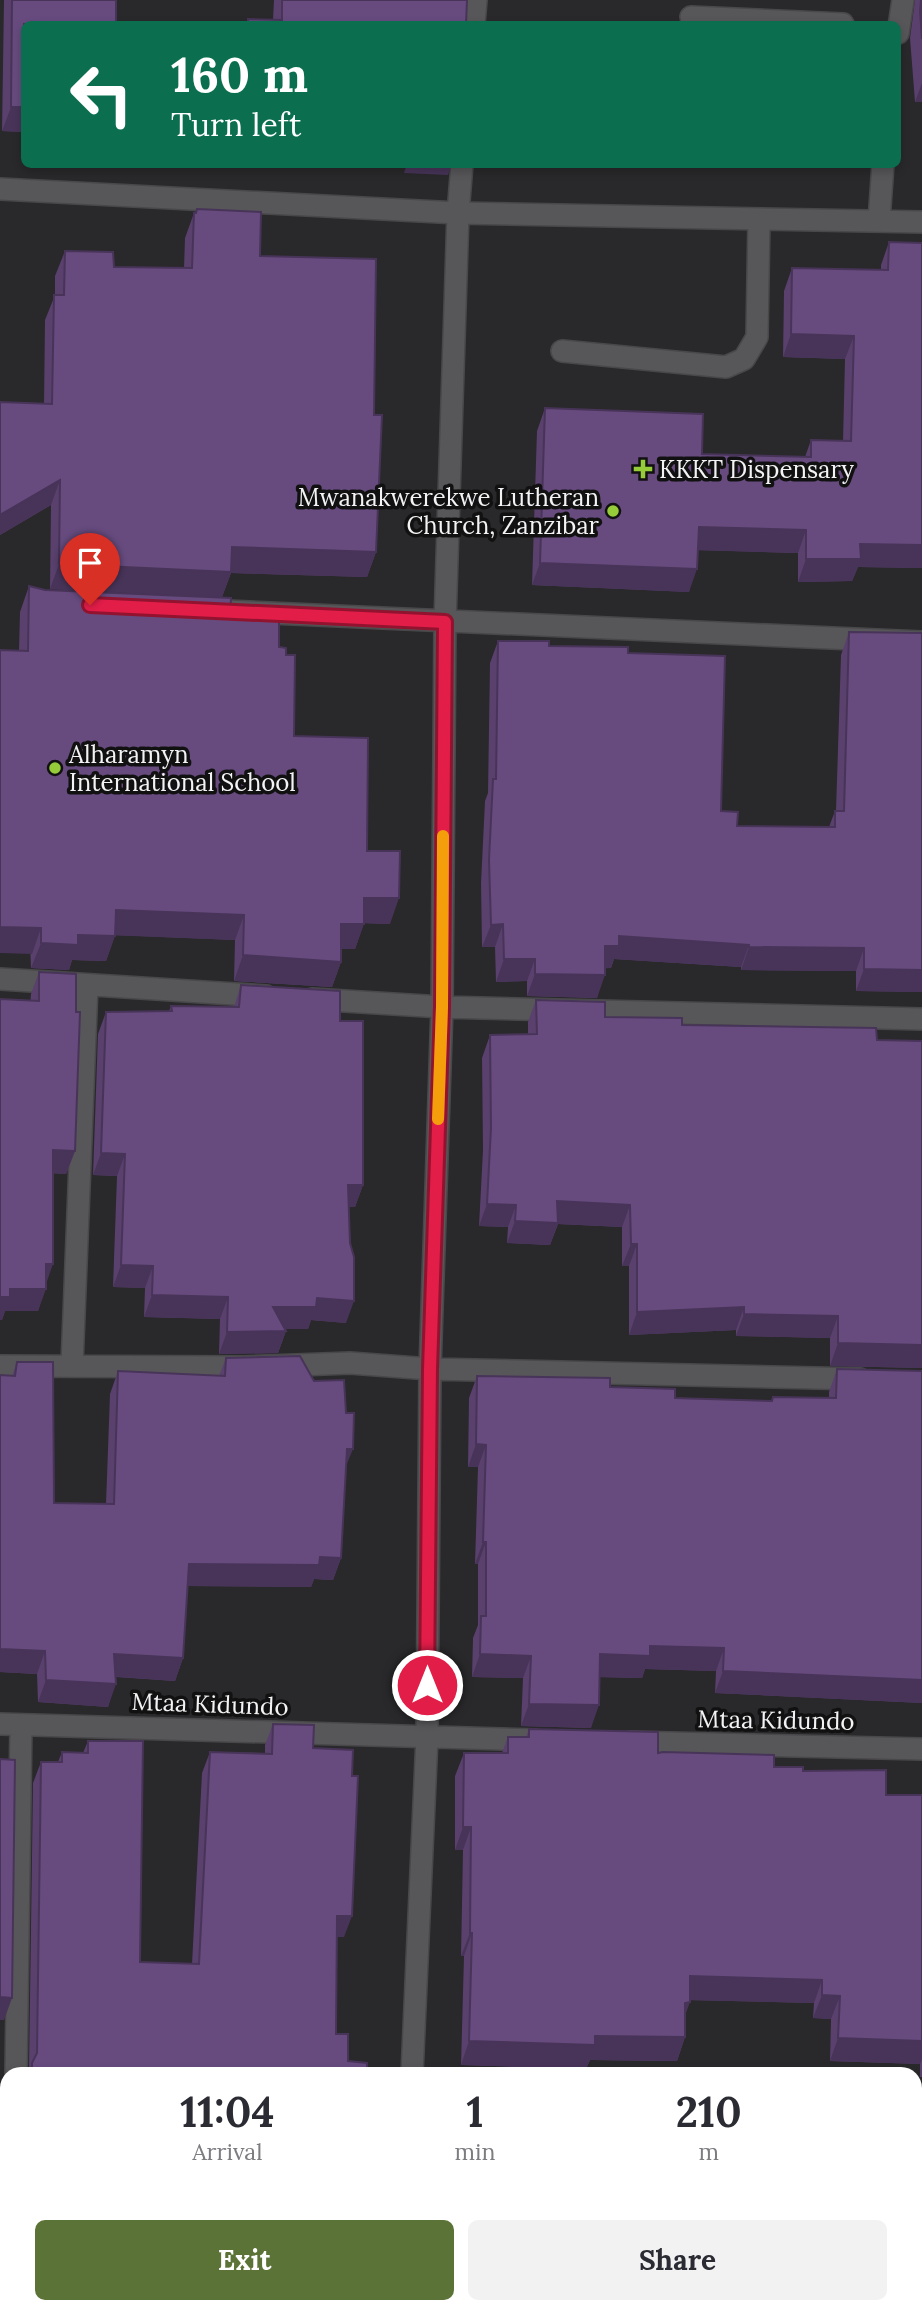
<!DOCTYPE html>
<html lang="en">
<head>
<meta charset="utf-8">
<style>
  body { margin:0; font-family:Lora,serif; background:#f2f2f3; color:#2b2b33; height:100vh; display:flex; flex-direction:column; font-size:26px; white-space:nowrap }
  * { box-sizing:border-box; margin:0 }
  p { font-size:23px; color:#7c7c81 }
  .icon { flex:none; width:38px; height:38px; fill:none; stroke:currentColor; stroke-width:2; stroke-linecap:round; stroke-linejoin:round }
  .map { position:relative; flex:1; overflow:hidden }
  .details { position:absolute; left:0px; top:2067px; width:922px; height:247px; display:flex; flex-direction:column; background:#fff; border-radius:21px 21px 0 0; box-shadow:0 4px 10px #0003 }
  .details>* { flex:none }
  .hud { position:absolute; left:21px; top:21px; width:880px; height:147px; border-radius:10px; box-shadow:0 4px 10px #0003; background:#0b6e4f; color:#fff; overflow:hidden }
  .pin { position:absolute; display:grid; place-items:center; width:60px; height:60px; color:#fff; margin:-72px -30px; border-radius:50% 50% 50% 0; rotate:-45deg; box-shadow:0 0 7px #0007 }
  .pin .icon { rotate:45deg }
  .me { position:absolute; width:77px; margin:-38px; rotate:0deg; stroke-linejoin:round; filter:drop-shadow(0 0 5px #0008) }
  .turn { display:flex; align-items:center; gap:24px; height:147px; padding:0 35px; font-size:32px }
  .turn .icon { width:91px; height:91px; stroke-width:2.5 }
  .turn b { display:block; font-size:49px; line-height:60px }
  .eta { display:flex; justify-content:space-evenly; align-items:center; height:119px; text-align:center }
  .eta b { font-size:42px; font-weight:700; line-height:49px }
  .button { display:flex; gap:14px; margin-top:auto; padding:14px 35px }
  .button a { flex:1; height:80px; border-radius:10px; background:#5b7336; color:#fff; font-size:28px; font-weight:700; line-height:80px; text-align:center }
  .button a+a { background:#f2f2f3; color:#2b2b33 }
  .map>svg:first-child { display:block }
</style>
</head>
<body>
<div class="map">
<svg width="922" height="2312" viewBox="0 0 922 2312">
  <rect width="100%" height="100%" fill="#29282a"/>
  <path fill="#513e63" d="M915 2214 922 2215V2312H849V2307L915 2306Z
    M579 2307V2306L753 2307C738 2312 666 2312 643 2312L632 2309 579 2308Z"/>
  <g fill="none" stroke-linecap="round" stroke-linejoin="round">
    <defs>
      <path id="minor" d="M691 17 843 24
        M474 24 476 0
        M898 33 903 0
        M0 189 458 213 922 222
        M879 221 883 164
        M562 351 726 367 744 359 757 337 759 219
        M204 610 922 642
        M0 979 266 996
        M312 999 442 1007 922 1019
        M72 1365 87 985
        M0 1366 244 1367 350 1363 430 1369 860 1379
        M0 1724 535 1740
        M630 1742 922 1749
        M16 2074 21 1725
        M412 2074 427 1737 430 1369 442 1007 445 622 458 213 462 164
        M0 2104 7 2105
        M915 2144H922
        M4 2312 7 2266
        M396 2312 397 2306"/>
    </defs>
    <use href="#minor" stroke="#484749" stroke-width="24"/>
    <use href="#minor" stroke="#575659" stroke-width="21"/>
  </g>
  <path fill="#59406d" d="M4 0H116L24 24V132L2 131Z
    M274 0H467L466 24H246L248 19 273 20Z
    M915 0H922V102H915L910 38Z
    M197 209 260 256 374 415 376 552 367 577 231 573 222 597 50 589 51 505 0 535V402L44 404 45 320 55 295V276L65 251 114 267 184 268 185 238 194 213H195Z
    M889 242 922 243V568L858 567 852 581 798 582V553L698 550 689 592 532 585 537 431 545 408 702 454 805 457 811 440 843 441 845 359 783 357 784 291 792 268 881 270V265Z
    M29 586 45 590 230 617 279 647 286 655 294 736 367 851 390 924 364 923 355 949H341V962L332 987 234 981 235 940 115 935 106 961 72 960 69 970 31 968 19 650 20 612Z
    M849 632 922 633V992L856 991V971L741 970V967L614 959 611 968H605L597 998 527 996V981L496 982 495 947H482L481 883 485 801 488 793 490 663 498 641 628 653 721 811 737 826 829 827 835 811H836L841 655Z
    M39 972 75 1151 66 1174 53 1173 46 1284 38 1311H5L2 1320 31 994Z
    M241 985 340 1021 363 1185 355 1207H349L346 1323 311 1320 308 1329H285L286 1331 278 1353 219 1354 220 1319 144 1317 145 1288 113 1287 117 1176 93 1175 98 1034 106 1012 169 1011 171 1006 234 1007Z
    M536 1000 605 1017 682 1025 877 1040 922 1041V1368L830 1366V1338L736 1336V1330L629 1335V1266H622V1227L558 1224 550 1245 507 1243 508 1227 479 1226 483 1150 482 1058 490 1035H528V1022Z
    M226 1358 346 1467 341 1558 333 1580 314 1579 311 1587 188 1586 183 1658 175 1681 116 1677 108 1707 38 1702 37 1674 0 1672V1375L12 1376 17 1362 54 1503 106 1504 110 1394 118 1371 219 1376Z
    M837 1369 922 1371V1703L715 1693 716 1671 645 1669 642 1678 599 1677 591 1728 521 1726 523 1678 472 1677 473 1638 478 1625V1564H475L478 1467H468L469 1398 477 1376 610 1387 675 1398 771 1401 773 1397 829 1398V1392Z
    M273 1724 313 1748 344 1937H337L336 2034 348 2061 367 2074H28L29 2070 33 1783 41 1762H58L62 1752 83 1753 88 1741 140 1962 192 1964 202 1773 210 1752 265 1753V1745Z
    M529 1729 658 1753 774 1767 803 1771 886 1795H922V2077H920V2064L830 2061 831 2019 813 2018 814 2003 690 2000 685 2015V2037L677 2061 590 2060 586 2069 461 2065 464 1956H461L463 1850H455V1776L464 1753H502L508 1737H526Z
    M259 2306H328V2312H259Z"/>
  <path fill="#483459" d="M922 83V102H915Z
    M11 107H24V132L2 131Z
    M407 164H452L448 175 404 173Z
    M791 334 854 336 845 359 783 357Z
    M60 480 51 505 0 535V515Z
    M699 527 806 530 798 553 690 550Z
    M860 544 922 545V568L858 567 852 581 798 582 806 559Z
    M232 547 376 552 367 577 231 573 222 597 50 589 59 564Z
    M540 563 697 569 689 592 532 585Z
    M364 898H399L390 924 355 923Z
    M116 910 244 915 235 940 106 935Z
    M341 924H364L355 949H331Z
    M503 924 495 947H482L491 925Z
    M0 927 41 928 32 954 0 953Z
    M78 935 115 936 106 961 72 960 69 970 31 968 41 943Z
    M619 936 749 945 741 967 614 959 611 968 597 969 605 946Z
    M749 947 864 948 856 971 741 970Z
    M243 955 341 962 332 987 234 981Z
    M504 959H535L527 981 496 982Z
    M864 969 922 970V992L856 991Z
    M535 974 605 975 597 998 527 996Z
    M53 1150 75 1151 66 1174 45 1173Z
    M101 1153 125 1154 117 1176 93 1175Z
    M348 1185H363L355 1207H340Z
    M557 1201 630 1205 622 1227 558 1224 550 1245 507 1243 515 1221Z
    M487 1204 516 1205 508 1227 479 1226Z
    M631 1244H637L629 1266H622Z
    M46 1264H53L45 1287Z
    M121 1265 153 1266 145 1288 113 1287Z
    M10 1289H46L38 1311H5L2 1320H0V1297Z
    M152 1295 228 1297 220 1319 144 1317Z
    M317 1298 354 1301 346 1323 311 1320 308 1329H265L273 1307Z
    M744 1307 736 1330 629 1335 637 1312Z
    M744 1314 838 1316 830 1338 736 1336Z
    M286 1331 278 1353 219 1354 227 1332Z
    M838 1343 922 1345V1368L830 1366Z
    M476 1444 486 1445 478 1467H468Z
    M347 1449H353L344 1471Z
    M483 1542H486L478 1564H475Z
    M320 1557 341 1558 333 1580 314 1579 311 1587 181 1586 189 1564Z
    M650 1646 724 1648 716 1671 645 1669 642 1678 592 1677 600 1654Z
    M0 1649 45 1651 37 1674 0 1672Z
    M114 1654 183 1658 175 1681 106 1676Z
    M480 1654 531 1656 523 1678 472 1677Z
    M723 1671 922 1680V1703L715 1693Z
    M46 1680 116 1684 108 1707 38 1702Z
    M529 1704 599 1705 591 1728 521 1726Z
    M463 1827H471L463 1850H455Z
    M337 1916H352L344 1937H329Z
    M470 1933H472L464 1956H461Z
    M690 1976 822 1980 814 2003 682 2000Z
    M822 1995 840 1996 831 2019 813 2018Z
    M0 1997 12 1998 4 2020H0Z
    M690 2002 681 2026 685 2003Z
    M595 2036 685 2037 677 2061 590 2060 586 2069 461 2065 469 2041Z
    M838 2038 922 2041V2059L920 2064 830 2061Z"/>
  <path fill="#674b7f" stroke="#483459" stroke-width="2" d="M12 0H116V24H24V107H11Z
    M282 0H467L466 24H248V19L282 20Z
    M921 0H922V39L920 11Z
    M197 209 261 212 260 256 376 259 374 415H382L376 552 232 547 231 572 59 564 60 480 0 515V402L52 404 54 295H64L65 251 113 252 114 267 192 268 194 213H196Z
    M889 242 922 243V545L860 544 861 559H806V530L699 527 697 569 540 563 545 408 703 414 702 454 811 457V440L851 441 854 336 791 334 792 268 888 270Z
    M29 586 45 590 231 598 230 617 279 618V647L286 648V655H295L294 736 368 738 367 851H400L399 898H364V924H341V962L243 955 244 915 116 910 115 936 78 935V945L41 943V928L0 927V650L28 651Z
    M849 632 922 633V970L864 969V948L749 947V945L619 936V946H605V975L535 974V959H504L503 924 491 925 489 860 493 779H496L498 641H549V646L628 647V653L725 656 721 811 738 812 737 826 835 827V811H844Z
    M39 972 76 974V1012H80L75 1151 53 1150V1264H46V1289H10V1297H0V999L39 1001Z
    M241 985 340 991V1021H363V1185H348L350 1243 354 1257V1301L317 1298 316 1307H273L286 1331 227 1332 228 1297 152 1295 153 1266 121 1265 125 1154 101 1153 106 1012 172 1011 171 1006 239 1007Z
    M536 1000 605 1002V1017L682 1018V1025L876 1028 877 1040 922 1041V1345L838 1343V1316L744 1314V1307L637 1312V1244H631L630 1205 557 1201 558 1223 515 1221 516 1205 487 1204 491 1128 490 1035 537 1034Z
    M300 1356 314 1381 344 1380 346 1413H354L353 1449H347L341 1558 320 1557 319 1565 189 1564 183 1658 114 1654 116 1684 46 1680 45 1651 0 1649V1375L15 1376 17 1362H53L54 1503 114 1504 118 1371 225 1376 226 1358Z
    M837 1369 922 1371V1680L723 1671 724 1648 650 1646V1656L600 1654 599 1705 529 1704 531 1656 480 1654 481 1616H486V1542H483L486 1445 476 1444 477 1376 610 1378V1387L675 1389V1398L772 1401 773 1397 836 1398Z
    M273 1724 314 1725 313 1748 353 1750 352 1776H358L352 1916H337L336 2034H348V2061L367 2063V2074H32V2063L37 2053 41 1762H62V1752L88 1753V1741H143L140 1962 199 1964 210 1752 272 1754Z
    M529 1729 658 1732V1753L663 1752 774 1755V1767H803V1771L886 1770V1795H922V2041L838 2038 840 1996 822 1995V1980L690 1976V2002L685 2003V2037L595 2036V2045L469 2041 472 1933H470L471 1827H463L464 1753H508V1737H529Z
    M0 1759 15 1760 12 1998 0 1997Z
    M267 2306H328V2312H267Z"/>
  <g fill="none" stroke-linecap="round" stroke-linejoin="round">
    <defs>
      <path id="route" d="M90 605 445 622 442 1007 430 1369 427 1685"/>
    </defs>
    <use href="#route" stroke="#92132f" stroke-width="18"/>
    <use href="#route" stroke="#e11d48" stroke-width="12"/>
    <path stroke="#f59e0b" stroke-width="12" d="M438 1119 442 1007 443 836"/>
  </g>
  <g fill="#96cc39" stroke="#121112" stroke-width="2.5">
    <path d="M639.5 458.5h7v7h7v7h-7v7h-7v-7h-7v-7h7z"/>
    <circle cx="613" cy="511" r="7"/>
    <circle cx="55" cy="768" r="7"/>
  </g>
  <g text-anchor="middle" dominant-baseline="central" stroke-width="7" stroke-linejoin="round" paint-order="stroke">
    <g font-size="24" fill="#f3f2f4" stroke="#121112" text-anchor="start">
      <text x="659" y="469">KKKT Dispensary</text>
      <text x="599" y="497" text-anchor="end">Mwanakwerekwe Lutheran<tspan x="599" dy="28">Church, Zanzibar</tspan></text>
      <text x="69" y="754">Alharamyn<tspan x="69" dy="28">International School</tspan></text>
    </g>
    <g font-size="24" fill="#f3f2f4" stroke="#121112">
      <text transform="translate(210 1704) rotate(2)">Mtaa Kidundo</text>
      <text transform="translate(776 1720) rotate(1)">Mtaa Kidundo</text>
    </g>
  </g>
</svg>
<div class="pin" style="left:90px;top:605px;background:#d93025"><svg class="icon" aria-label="arrive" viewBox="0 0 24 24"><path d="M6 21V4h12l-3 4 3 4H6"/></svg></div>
<svg class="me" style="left:427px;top:1685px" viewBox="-20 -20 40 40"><circle r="17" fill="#e11d48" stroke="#fff" stroke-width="3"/><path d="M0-11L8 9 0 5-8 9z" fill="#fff"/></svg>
<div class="hud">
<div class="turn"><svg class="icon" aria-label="left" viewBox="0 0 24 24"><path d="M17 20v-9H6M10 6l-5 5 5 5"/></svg><div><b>160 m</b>Turn left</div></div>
</div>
<section class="details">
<div class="eta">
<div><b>11:04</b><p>Arrival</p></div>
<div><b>1</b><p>min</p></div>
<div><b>210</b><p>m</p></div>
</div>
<div class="button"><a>Exit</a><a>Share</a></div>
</section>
</div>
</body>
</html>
